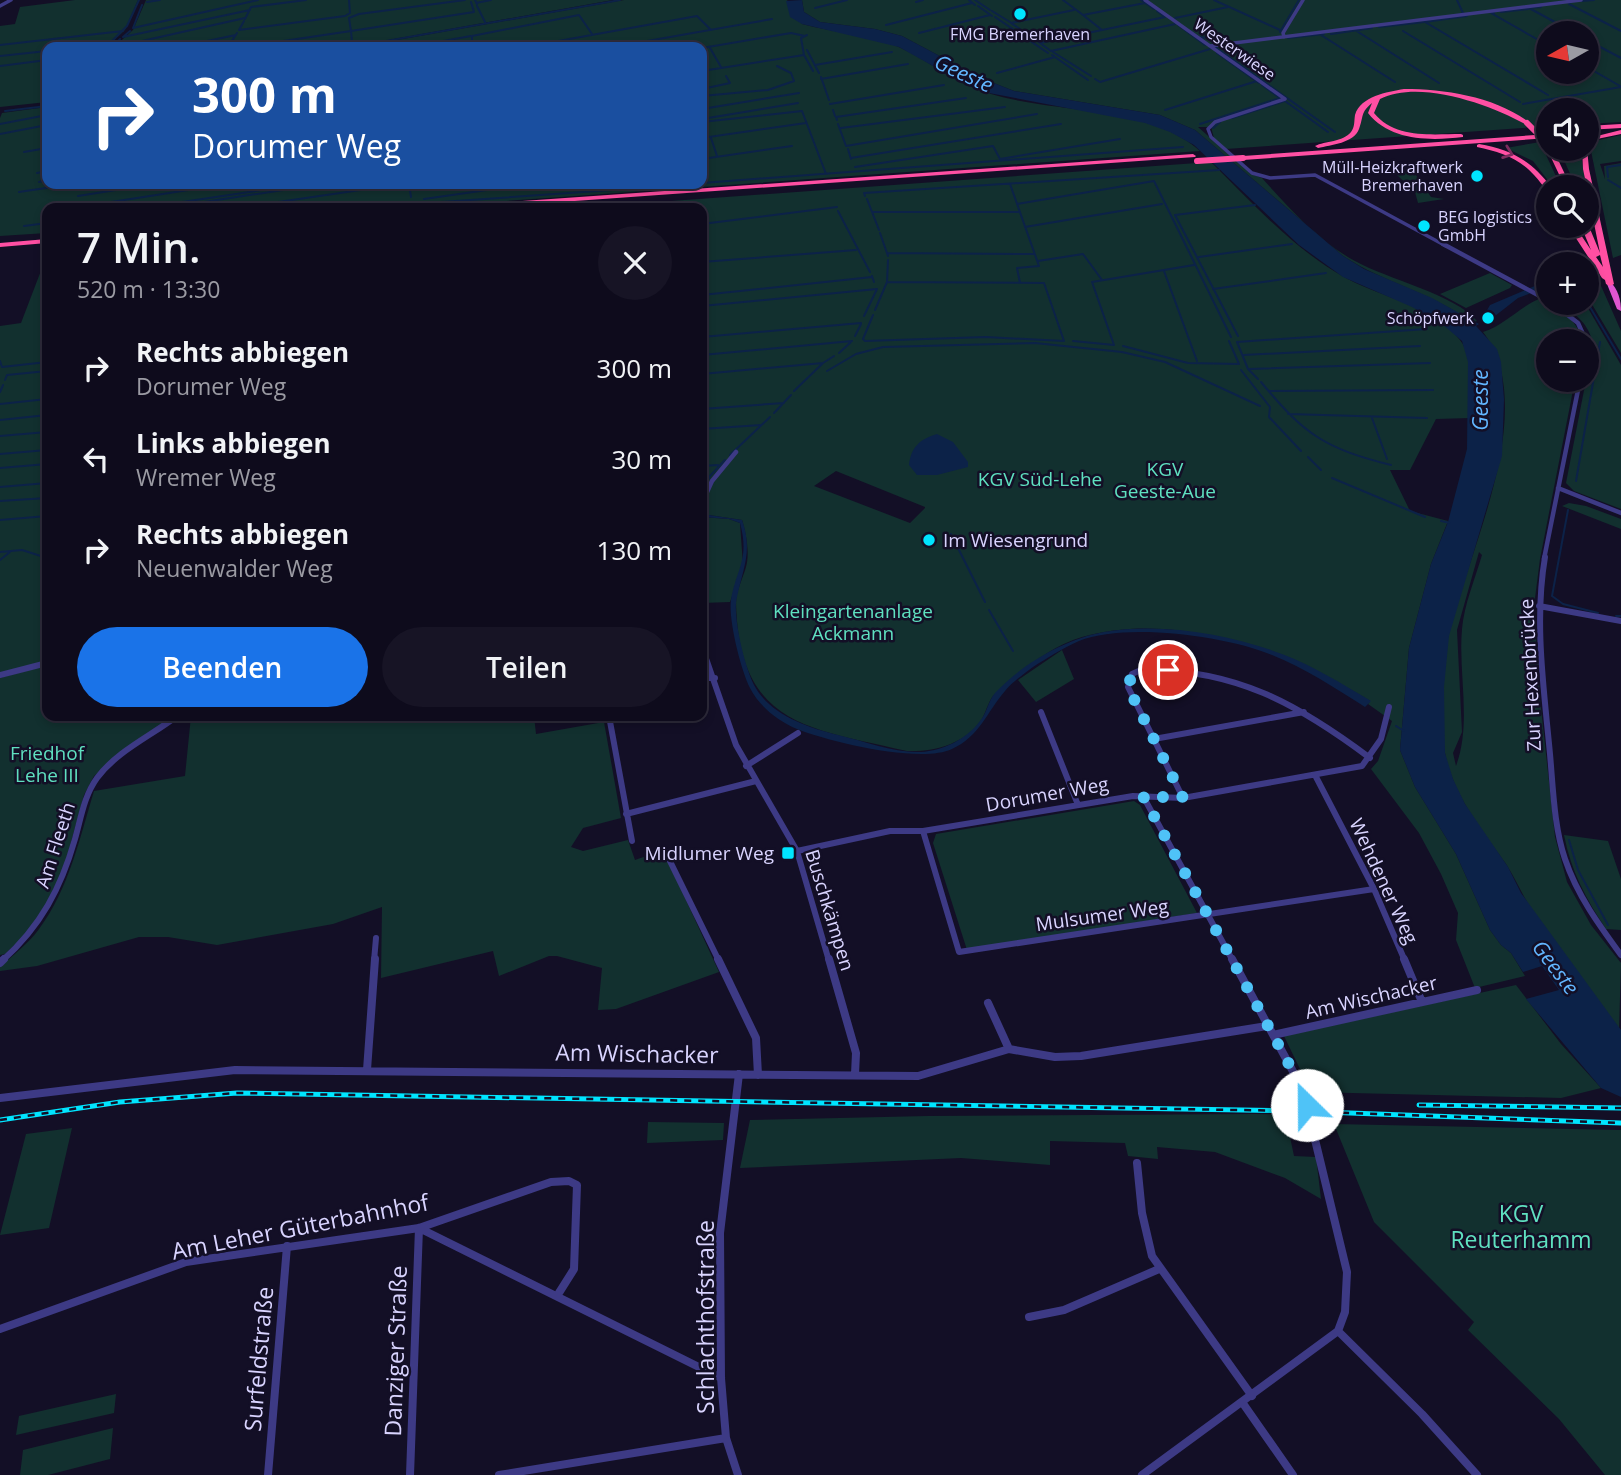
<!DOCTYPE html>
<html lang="de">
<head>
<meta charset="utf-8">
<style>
  body { margin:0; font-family:"Open Sans",sans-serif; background:#171425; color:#f1f3f6; height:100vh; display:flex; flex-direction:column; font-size:26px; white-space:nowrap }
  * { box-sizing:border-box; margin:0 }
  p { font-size:23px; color:#9b9ba3 }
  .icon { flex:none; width:38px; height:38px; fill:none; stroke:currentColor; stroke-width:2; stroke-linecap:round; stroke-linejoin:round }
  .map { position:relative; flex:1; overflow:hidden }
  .side { position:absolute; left:42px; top:203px; width:665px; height:518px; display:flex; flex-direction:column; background:#0e0b1c; border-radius:14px; box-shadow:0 4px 10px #0003,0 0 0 2px #2e2b3b }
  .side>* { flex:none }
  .guide { position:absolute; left:42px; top:42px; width:665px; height:147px; border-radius:14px; box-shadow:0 4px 10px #0003,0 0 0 2px #2e2b3b; background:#1a4fa0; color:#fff; overflow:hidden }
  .needle { width:46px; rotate:262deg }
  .buttons { position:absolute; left:1536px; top:21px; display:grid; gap:14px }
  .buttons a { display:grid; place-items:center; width:63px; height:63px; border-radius:50%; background:#0e0b1c; box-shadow:0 4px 10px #0003,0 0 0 2px #2e2b3b; font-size:35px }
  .pin { position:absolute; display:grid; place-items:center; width:60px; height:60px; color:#fff; margin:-30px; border:4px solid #fff; border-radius:50%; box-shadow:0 2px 7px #0007 }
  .me { position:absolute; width:77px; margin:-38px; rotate:337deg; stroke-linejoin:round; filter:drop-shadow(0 0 5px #0008) }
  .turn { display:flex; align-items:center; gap:24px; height:147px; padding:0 35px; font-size:32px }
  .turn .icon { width:91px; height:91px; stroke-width:2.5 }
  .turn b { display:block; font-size:49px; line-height:60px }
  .round { display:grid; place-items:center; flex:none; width:74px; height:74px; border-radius:37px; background:#171425 }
  .head { display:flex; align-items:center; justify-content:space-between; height:119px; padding:0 35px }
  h1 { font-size:42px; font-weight:600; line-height:52px }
  .primary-button { display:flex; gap:14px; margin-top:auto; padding:14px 35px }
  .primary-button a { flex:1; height:80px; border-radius:42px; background:#1a73e8; color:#fff; font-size:28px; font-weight:600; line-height:80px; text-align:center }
  .primary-button a+a { background:#171425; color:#f1f3f6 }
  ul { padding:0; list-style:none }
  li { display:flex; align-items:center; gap:21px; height:91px; padding:0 35px }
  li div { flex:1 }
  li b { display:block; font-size:26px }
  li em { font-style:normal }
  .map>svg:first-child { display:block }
</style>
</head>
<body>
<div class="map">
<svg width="1621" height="1475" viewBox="0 0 1621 1475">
  <rect width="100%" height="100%" fill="#130f26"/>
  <path fill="#12302f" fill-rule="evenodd" d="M75 0H138L125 30 107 47H47V102L0 107V26L15 24 20 7Z
    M146 0H613L349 47H114L133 30Z
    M624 0H787L802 24C834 33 871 34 901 48 931 63 958 84 991 94 1052 113 1153 106 1200 151L408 208H47V233L0 236V118L2 113 47 107V184H702V47H357Z
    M802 0H1621V122L1587 124V110H1549V126L1226 149 1214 138 1211 127H1198L1251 174 1262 178C1288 207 1321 243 1355 261 1387 279 1456 295 1477 321L1472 323C1434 293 1384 283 1343 256L1195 130 1160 115 1014 91 981 78 902 36 875 29 820 22 804 12ZM1549 33H1587V72H1549Z
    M1621 135V161L1600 164 1605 179 1604 166 1621 163V255L1613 258 1591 151 1599 140Z
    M1540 142 1561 187H1553L1533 161 1506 148Z
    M1559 149H1580L1586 187H1576Z
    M1211 162C1251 202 1294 249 1344 277 1381 298 1433 305 1460 340 1475 358 1469 396 1470 418L1436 419 1410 470H1390L1410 511 1448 521 1431 564 1409 648 1400 750 1415 787 1456 854 1490 930 1501 945 1511 953 1525 976 1475 988 1456 940 1458 913 1441 874 1419 833 1371 769 1378 761 1392 721 1368 704 1370 701C1289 652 1178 610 1082 637 1050 646 1022 671 997 692 989 698 987 710 982 719 966 744 934 752 907 751 809 728 739 726 736 603 736 591 743 578 746 567 750 553 746 533 742 520L702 514V208H575ZM836 471 925 507V508L910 523 814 486Z
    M1412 169 1431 197 1444 199 1418 203 1415 192 1397 175Z
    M47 255V661L0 674V326L21 323Z
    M1594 270 1621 331V353L1587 296V272Z
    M1490 273 1512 285 1510 288 1466 308 1440 294Z
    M1539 299C1558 310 1578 318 1582 341H1549V380H1575L1540 559 1534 606 1540 699 1555 837 1567 882 1591 925 1621 963 1619 1031C1589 991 1559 951 1532 910 1522 895 1516 879 1506 864 1482 830 1453 795 1445 753 1439 717 1442 657 1452 621 1473 542 1539 405 1483 332 1505 325 1518 308 1539 299ZM1479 552 1482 555C1475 579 1464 605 1462 629 1458 674 1472 723 1456 766L1453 753 1462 732 1457 630Z
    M1557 303H1585L1621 365V509L1574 491 1566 483 1593 344C1589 324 1575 312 1557 303Z
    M1569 503 1586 506 1621 519V529L1562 506Z
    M702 517 729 519 740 523 743 565 730 602 702 603Z
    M1062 650 1074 679 1036 702 1018 680Z
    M47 665V716H173L94 776 84 795 64 868 36 925 5 954 0 955V678Z
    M191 716H534L536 734 604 722 621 818 583 828 571 847 583 851 628 840 635 860 663 850 719 972 616 1009 598 1010 602 968 557 956H549L499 976 493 951 381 978 382 907 333 924 217 945 168 937H139L37 966 0 971V967C13 955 29 943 39 929 69 889 80 837 94 791L185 776Z
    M1134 801 1140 805 1197 913 967 950 933 843 936 834Z
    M1564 835 1608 841 1621 879V930L1606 929C1586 899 1571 871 1564 835Z
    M1516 985 1561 1044 1601 1088 1561 1098 1311 1092 1284 1036Z
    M1254 1114 1306 1115 1311 1136 1290 1137 1294 1156 1316 1157 1321 1199 1285 1178 1215 1152 1157 1147 1158 1159 1128 1156 1125 1143 1050 1141V1165L961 1158 740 1168 750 1120 928 1116Z
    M648 1122 724 1123 723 1140 647 1143Z
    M1334 1124 1621 1130V1475H1605L1559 1419 1468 1330 1474 1322 1374 1222Z
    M72 1128 49 1228 0 1235 26 1134Z
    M116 1394 114 1413 16 1435 19 1416Z
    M113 1428 110 1459 48 1475H20L23 1450Z"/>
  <path fill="#0c2248" d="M802 0 804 12 820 22 875 29 902 36 981 78 1014 91 1160 115 1195 130 1343 256 1364 269 1432 298 1479 324 1476 326 1497 349 1501 362 1504 399 1502 456 1449 636 1444 687 1445 753 1453 779 1465 804 1508 867 1521 893 1621 1030V1097L1601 1088 1526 999 1559 990 1542 966 1523 972 1511 953 1501 945 1490 930 1456 854 1415 787 1400 750 1409 648 1431 564 1448 522 1467 449 1468 362 1462 341 1442 324 1412 307 1343 277 1299 245 1194 145 1170 132 1145 123 989 93 958 80 899 47 802 24 790 17 786 1Z
    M1549 280V286L1518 298 1495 316 1486 312 1490 305Z
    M937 434 953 442 968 462V467L937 475H917L909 465C911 447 920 439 937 434Z
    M702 514 742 520C753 551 743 568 737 597 732 616 745 667 754 685 770 715 806 727 838 735 864 741 894 753 921 752 942 751 967 739 980 721 987 713 988 701 995 693 1022 664 1065 639 1104 632 1160 622 1230 634 1282 654 1314 666 1342 684 1371 701L1365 707C1335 688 1305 668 1272 655 1227 636 1125 622 1079 641 1063 648 1047 658 1033 667 1024 674 1012 682 1005 691 987 712 979 737 952 749 920 764 830 742 797 729 778 721 759 706 750 688 741 671 728 619 731 600 736 569 750 560 740 523L729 519 702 517Z"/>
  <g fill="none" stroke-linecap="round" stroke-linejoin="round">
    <path stroke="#0c2248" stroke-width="2" d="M465 0 359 14 349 18 351 31 474 12 471 2
      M475 0 477 4
      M969 0 975 5
      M975 0 990 10
      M1063 0 1083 15 1145 3
      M1141 0 1154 9
      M1214 0 1280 30
      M1457 0 1463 13
      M1582 1 1594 0
      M147 2 160 0
      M916 2 923 0
      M476 3 491 0
      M1569 4 1621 31
      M142 5 133 28 258 0
      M477 6 485 22
      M978 6 992 16
      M1541 7 1529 8 1575 33
      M815 8 847 0
      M992 11 1010 22
      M1501 12 1528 9
      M1494 13H1491L1549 46
      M1083 15 1102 30 1165 17 1157 11
      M1467 16 1425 22 1548 95
      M995 17 1048 53
      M1175 18 1228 7
      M245 19 251 7 306 0
      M244 21 239 30 345 16 350 13 349 0
      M886 25 972 3
      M1178 25 1205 45
      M1379 27 1424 22
      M1020 29 1011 23 1074 10
      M1102 30 1040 43 1051 51 1175 24
      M1355 30 1439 83
      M130 31 123 37 250 10
      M1023 31 1039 42
      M1403 31 1520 102
      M1280 32 1299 0
      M919 33 990 15
      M1331 34 1372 28
      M807 35 801 38 804 55 813 71
      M1321 35 1395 82
      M1201 37 1226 42
      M1288 38 1324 34
      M1587 40 1621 58
      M0 45 123 31
      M114 45 120 39
      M76 47 108 44
      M106 47 127 26 139 0
      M115 47 245 18
      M178 47 236 35
      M228 47 237 33
      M243 47 351 31 352 42 337 44V47
      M352 47 620 0
      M410 47 471 36
      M472 47V36L579 15 592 34
      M525 47 697 16 711 30
      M613 47 772 19
      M1215 47 1335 132
      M702 48 791 33 805 36
      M710 48 721 67
      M807 50 819 73
      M1053 52 1091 76
      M1217 53 1259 83
      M1052 55 1088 80
      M0 56 47 51
      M815 65 892 52
      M0 66 47 60
      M1587 67 1620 86
      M702 71 804 55
      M997 73 1055 57
      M821 77 829 100
      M821 79 908 64
      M1095 79 1100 82 1210 49
      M1262 85 1280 98
      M702 89 730 83 726 76
      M702 96 768 90 794 81 791 73 777 66
      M830 104 944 85
      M1523 104 1621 87
      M702 109 799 93
      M833 110 835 116
      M1165 110 1257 81
      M5 111 47 106
      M1232 118 1285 101 1328 132
      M702 119 798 103
      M837 120 836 117 966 98
      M702 122 802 111 826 174
      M0 124 47 115
      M838 124 846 146 1037 114
      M1200 124 1280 98
      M841 128 1005 107
      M1213 128 1220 122
      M0 134 47 125
      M702 138 806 123
      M711 138 717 156
      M848 149 851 159
      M24 152 47 148
      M851 158 1061 124
      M702 159 792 146
      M855 167 993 146 1000 159 1120 139
      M37 173 47 171
      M1608 177 1607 167 1621 165
      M1608 180 1621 188
      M39 182 47 180
      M702 183 1183 147
      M409 184 411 197
      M1010 184 1039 266 1017 268 1020 283
      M19 192 73 184
      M78 196 154 184
      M865 196 864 193 1219 170
      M424 199 529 184
      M867 199 879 230
      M1017 204 1154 181 1231 337
      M92 205 227 184
      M142 208 302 184
      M165 208 322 184
      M236 208 402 184
      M355 208 698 184
      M838 211 870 272
      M872 212H1020
      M702 224 837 207
      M24 226 47 223
      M1025 227 1162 204
      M880 233 888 256
      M887 253 1034 254
      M1199 257 1292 244
      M1038 261 1083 254 1102 280
      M702 262 856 250
      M1164 271 1197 361
      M872 276 874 282
      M1213 289 1326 273
      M702 295 872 277
      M1587 302 1621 359
      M702 306 877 289 864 316
      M875 310 887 282 888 260
      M873 315 863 339 865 341 986 337 1064 341 1044 283 887 282
      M855 336 861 324
      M1238 336 1175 215 1255 205
      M702 337 861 323
      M1073 341 1114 345 1092 282 1194 265
      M1123 346 1188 363 1239 364 1229 341
      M839 353 851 342
      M702 355 852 341
      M1243 355 1420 346
      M0 361 2 367 47 362
      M1249 369 1430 363
      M1241 370 1270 407 1269 417 1301 451
      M827 371 856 354 883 347 1035 343 1122 352 1165 362 1260 406
      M702 374 823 363 834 356
      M1258 379 1248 369 1237 342 1427 329
      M5 380 7 375 47 371
      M1261 382C1305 435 1324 448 1391 465
      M794 391 823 363
      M1269 391 1433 390
      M0 392 3 385
      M0 404 47 399
      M702 409 784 403
      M774 413 791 395
      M1288 414 1427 418
      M1372 418 1387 459
      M0 420 47 415
      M702 429 761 425
      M0 436 47 432
      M0 454 47 450
      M730 455 770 417
      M1308 457 1321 470
      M702 466 718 465
      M0 468 47 464
      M1332 478 1425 517
      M1576 481 1600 342
      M0 487 47 483
      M702 492 710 476 725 460
      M0 501 47 498
      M1568 510 1552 596 1563 604 1598 613
      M0 520 47 516
      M1441 521 1450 523
      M951 534 985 602
      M0 552 22 550 47 558
      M0 560 10 552
      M989 610 1013 651
      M1616 616H1621
      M1396 726 1404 731
      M1569 840 1578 870 1608 925"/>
    <path stroke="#3d3a85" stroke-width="3.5" d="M1145 0 1285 99 1215 122 1208 129 1211 137 1252 173 1270 178 1315 175 1446 246
      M0 6 11 0
      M1284 37 1283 33 1303 0
      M1210 46 1581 0"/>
    <path stroke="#3d3a85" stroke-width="4.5" d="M1443 244 1549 301
      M1552 303 1578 323 1586 341
      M1558 488 1621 513
      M702 503 712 481 736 452
      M1544 559 1580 380"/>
    <path stroke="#3d3a85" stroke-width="6" d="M1545 557C1534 622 1544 689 1550 754 1553 787 1554 827 1565 859 1577 895 1599 925 1621 955
      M1539 606 1621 621
      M702 647 736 745 797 851 829 961
      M0 675 47 663
      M702 678H715
      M1041 712 1078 805
      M609 716 632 841
      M1154 739 1304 712
      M746 766 798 733
      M1315 775 1374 889 1405 961
      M1143 796 1233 961
      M1183 798 1128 687 1132 674 1141 670C1234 668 1298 704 1370 758
      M626 814 756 781
      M923 831 959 952 1374 889
      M665 851 719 961
      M797 851 890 831H923L1133 796 1183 798 1362 766 1381 739 1389 707
      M2 961C41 926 61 888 75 839 81 818 84 796 97 778 117 751 151 736 177 716
      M374 961 376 938"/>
    <path stroke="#3d3a85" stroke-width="8" d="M718 959 756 1038 758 1075
      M829 959 856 1053 855 1074
      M1404 959 1422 1002
      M0 963 4 959
      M988 1003 1009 1049
      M1273 1035 1477 990
      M367 1070 375 959
      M0 1098 235 1070 918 1076 1009 1049 1055 1057 1081 1056 1267 1026
      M1137 1163 1142 1213 1152 1256 1252 1396
      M419 1228 721 1378
      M1029 1317 1064 1310 1159 1269
      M0 1329 186 1262 419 1228 551 1182 569 1181 577 1185 574 1269 557 1296
      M1338 1331 1422 1414 1477 1475
      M1242 1402 1293 1475
      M268 1475 287 1246
      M410 1475 419 1228
      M499 1475 726 1438
      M738 1475 726 1438 721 1378 720 1233 739 1074
      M1142 1475 1338 1331 1345 1312 1347 1272 1303 1090 1232 959"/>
    <path fill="#e055d1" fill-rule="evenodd" d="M1610 282C1618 288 1621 301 1621 311L1617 309 1607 284Z"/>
    <path fill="#ff4fa3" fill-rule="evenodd" d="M1404 89C1446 89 1496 97 1530 123L1525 124C1489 104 1419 79 1380 99L1374 113C1395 139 1431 134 1461 134L1463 135V137C1430 141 1390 141 1368 113L1372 103C1360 113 1364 116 1359 129 1354 143 1331 145 1318 148L1315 146C1325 141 1343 142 1351 132 1355 127 1354 121 1355 115 1361 96 1387 92 1404 89Z
      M1621 124V128L1587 130V126Z
      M1621 130V134L1597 139 1587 146V141L1593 137Z
      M1549 134V138L1243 160 1240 158 1243 156Z
      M1479 144C1510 149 1532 161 1551 187H1549V192C1543 187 1539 180 1534 175 1518 157 1499 152 1477 147V145Z
      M1549 147V149H1553L1571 187H1565L1547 149Z
      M1587 148 1589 169 1614 284 1610 286 1606 284 1605 280 1602 278 1568 226H1575L1591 250 1581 226 1588 224 1600 253 1583 169 1582 149ZM1600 255 1603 267 1596 257Z
      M1193 154 1196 156 1195 157 477 208H446L450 206Z
      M47 239V243L0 247V243Z"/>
    <defs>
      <path id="rail" d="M1419 1105 1621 1108
        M0 1120 120 1102 237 1093 1296 1111 1621 1123"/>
    </defs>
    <use href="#rail" stroke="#00e5ff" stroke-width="5"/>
    <use href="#rail" stroke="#130f26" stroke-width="2.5" stroke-dasharray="7" stroke-linecap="butt"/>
    <path stroke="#ff4fa3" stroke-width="6" d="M1527 123 1548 144
      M1197 161 1243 158"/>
  </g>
  <defs><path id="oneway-chevron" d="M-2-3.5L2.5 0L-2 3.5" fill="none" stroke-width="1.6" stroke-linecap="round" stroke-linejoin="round" transform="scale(1.75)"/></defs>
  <use stroke="#7d2c5e" href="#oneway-chevron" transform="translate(1508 153) rotate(20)"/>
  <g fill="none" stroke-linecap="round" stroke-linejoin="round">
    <path stroke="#4fc3f7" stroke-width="12" stroke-dasharray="0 21.6" d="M1168 670 1148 669 1132 674 1128 687 1183 798 1143 796 1303 1090 1307 1105"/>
  </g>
  <g fill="#00e5ff" stroke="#130f26" stroke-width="2.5">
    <circle cx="1020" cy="14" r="7"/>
    <circle cx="1477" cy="176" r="7"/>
    <circle cx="1424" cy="226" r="7"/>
    <circle cx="1488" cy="318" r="7"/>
    <circle cx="929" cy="540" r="7"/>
    <rect x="781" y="846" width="14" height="14" rx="3.5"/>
  </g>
  <g text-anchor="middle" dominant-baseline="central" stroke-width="5" stroke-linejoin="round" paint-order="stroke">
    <g font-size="16" fill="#d9d4ff" stroke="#130f26" text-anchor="end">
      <text x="1020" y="34" text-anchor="middle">FMG Bremerhaven</text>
      <text x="1463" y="167">Müll-Heizkraftwerk<tspan x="1463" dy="18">Bremerhaven</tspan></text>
      <text x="1438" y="217" text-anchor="start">BEG logistics<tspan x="1438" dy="18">GmbH</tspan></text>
      <text x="1474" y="318">Schöpfwerk</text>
    </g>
    <g font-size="16" fill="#d9d4ff" stroke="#130f26">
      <text transform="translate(1235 49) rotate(35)">Westerwiese</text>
    </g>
    <g font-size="19" fill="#5fe0c0" stroke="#130f26">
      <text x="1165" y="469">KGV<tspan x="1165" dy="22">Geeste-Aue</tspan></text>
      <text x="1040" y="479">KGV Süd-Lehe</text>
      <text x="853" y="611">Kleingartenanlage<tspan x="853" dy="22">Ackmann</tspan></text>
      <text x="47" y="753">Friedhof<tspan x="47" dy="22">Lehe III</tspan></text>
    </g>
    <g font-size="19" fill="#d9d4ff" stroke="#130f26" text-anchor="start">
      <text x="943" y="540">Im Wiesengrund</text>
      <text x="774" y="853" text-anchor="end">Midlumer Weg</text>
    </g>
    <g font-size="19" fill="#d9d4ff" stroke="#130f26">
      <text transform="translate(1530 675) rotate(-93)">Zur Hexenbrücke</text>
      <text transform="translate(1047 794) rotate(-10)">Dorumer Weg</text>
      <text transform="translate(55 845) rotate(-72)">Am Fleeth</text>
      <text transform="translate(1384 881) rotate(65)">Wehdener Weg</text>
      <text transform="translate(830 910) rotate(73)">Buschkämpen</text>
      <text transform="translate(1102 915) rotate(-8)">Mulsumer Weg</text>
      <text transform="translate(1371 997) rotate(-13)">Am Wischacker</text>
    </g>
    <g font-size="21" font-style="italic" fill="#62b6ff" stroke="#130f26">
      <text transform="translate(964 73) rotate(25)">Geeste</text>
      <text transform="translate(1480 400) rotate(-90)">Geeste</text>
      <text transform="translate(1556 967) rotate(53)">Geeste</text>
    </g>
    <g font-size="23" fill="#d9d4ff" stroke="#130f26">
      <text transform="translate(637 1053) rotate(1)">Am Wischacker</text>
      <text transform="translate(300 1226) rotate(-11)">Am Leher Güterbahnhof</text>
      <text transform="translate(705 1317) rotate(-90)">Schlachthofstraße</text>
      <text transform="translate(395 1351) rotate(-88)">Danziger Straße</text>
      <text transform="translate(258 1359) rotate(-85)">Surfeldstraße</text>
    </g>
    <g font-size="23" fill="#5fe0c0" stroke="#130f26">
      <text x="1521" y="1213">KGV<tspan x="1521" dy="26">Reuterhamm</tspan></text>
    </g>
  </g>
</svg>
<div class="buttons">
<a><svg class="needle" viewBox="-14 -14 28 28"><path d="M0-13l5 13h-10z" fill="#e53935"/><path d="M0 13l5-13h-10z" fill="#9b9ba3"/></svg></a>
<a><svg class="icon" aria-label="sound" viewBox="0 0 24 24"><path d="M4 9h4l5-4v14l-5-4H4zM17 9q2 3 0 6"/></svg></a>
<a><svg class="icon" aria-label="search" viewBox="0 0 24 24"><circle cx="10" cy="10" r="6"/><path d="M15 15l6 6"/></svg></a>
<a>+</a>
<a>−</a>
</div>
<div class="pin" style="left:1168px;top:670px;background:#d93025"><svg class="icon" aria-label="arrive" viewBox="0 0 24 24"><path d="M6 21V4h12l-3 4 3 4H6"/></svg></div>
<svg class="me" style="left:1307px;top:1105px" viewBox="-20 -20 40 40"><circle r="19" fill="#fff"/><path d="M0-13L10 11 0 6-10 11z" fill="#4fc3f7"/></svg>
<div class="guide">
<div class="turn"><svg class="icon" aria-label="right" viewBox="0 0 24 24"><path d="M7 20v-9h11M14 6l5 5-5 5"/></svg><div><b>300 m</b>Dorumer Weg</div></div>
</div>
<section class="side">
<div class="head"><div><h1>7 Min.</h1><p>520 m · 13:30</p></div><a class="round"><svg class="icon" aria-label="close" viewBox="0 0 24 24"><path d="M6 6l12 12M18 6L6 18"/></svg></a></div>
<ul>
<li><svg class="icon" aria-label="right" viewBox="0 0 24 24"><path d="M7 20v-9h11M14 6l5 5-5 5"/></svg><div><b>Rechts abbiegen</b><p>Dorumer Weg</p></div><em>300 m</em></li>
<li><svg class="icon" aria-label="left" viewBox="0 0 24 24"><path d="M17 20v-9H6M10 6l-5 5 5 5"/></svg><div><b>Links abbiegen</b><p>Wremer Weg</p></div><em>30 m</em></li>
<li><svg class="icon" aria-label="right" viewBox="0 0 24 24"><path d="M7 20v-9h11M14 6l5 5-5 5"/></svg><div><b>Rechts abbiegen</b><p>Neuenwalder Weg</p></div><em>130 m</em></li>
</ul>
<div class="primary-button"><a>Beenden</a><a>Teilen</a></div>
</section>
</div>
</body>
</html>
